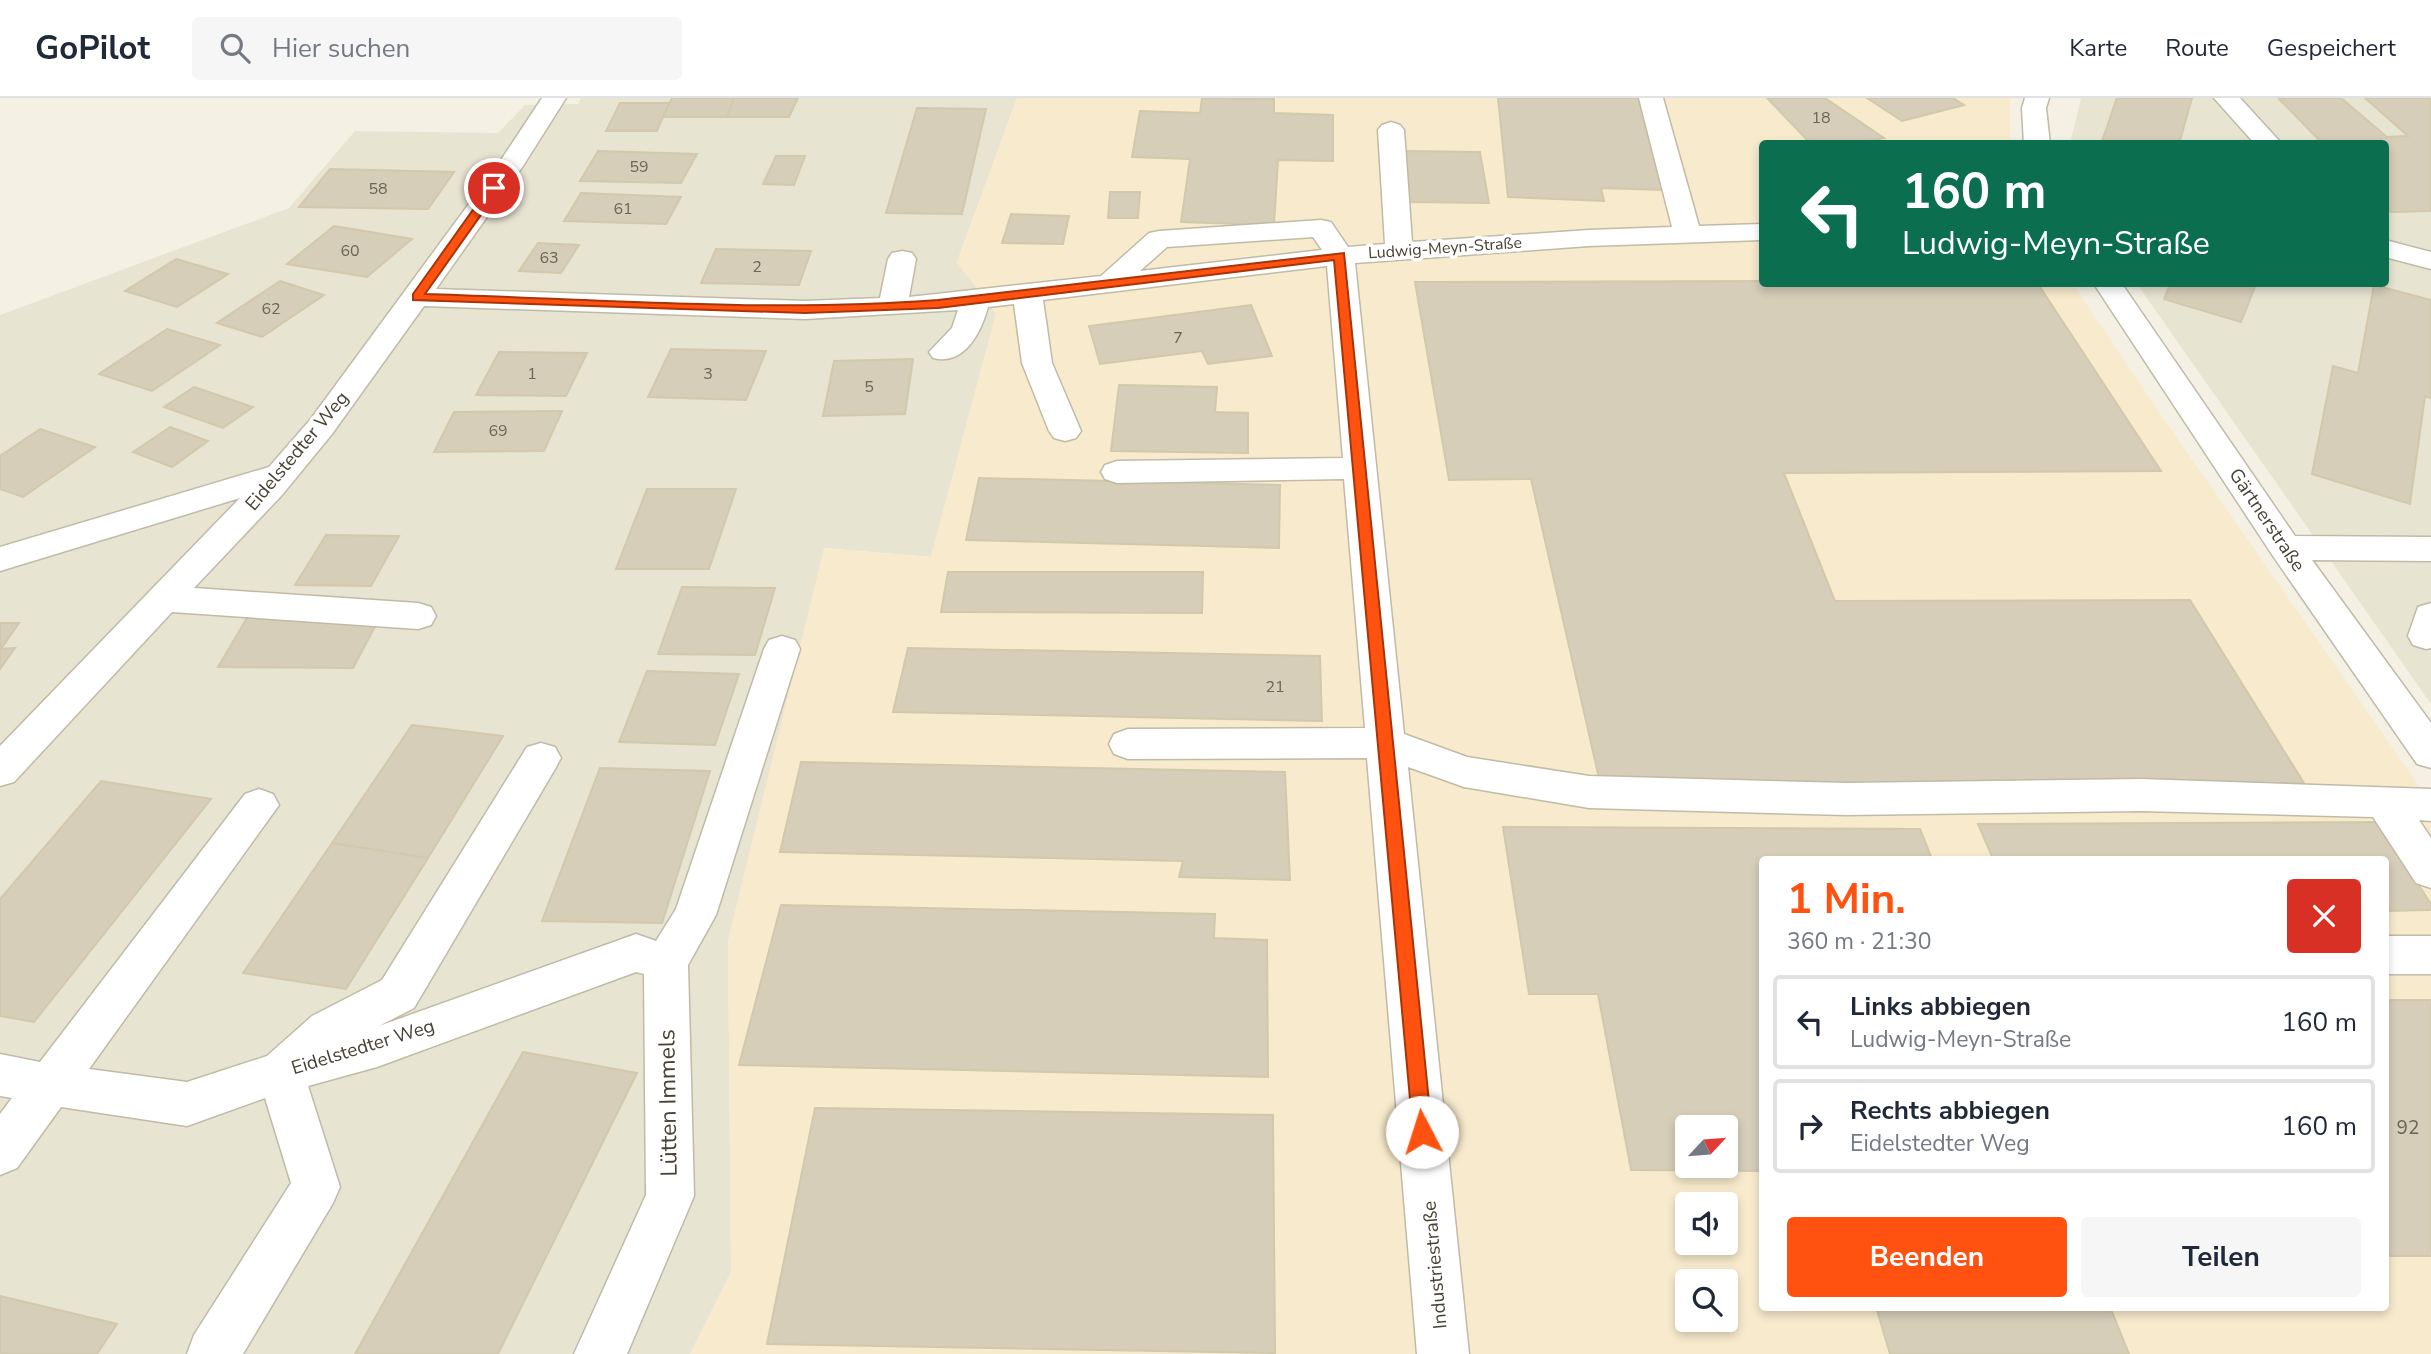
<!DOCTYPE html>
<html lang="de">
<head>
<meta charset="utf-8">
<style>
  body { margin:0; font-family:"Nunito Sans",sans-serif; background:#f6f6f7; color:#1f2937; height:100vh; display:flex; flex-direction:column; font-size:26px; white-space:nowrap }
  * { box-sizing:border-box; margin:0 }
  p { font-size:23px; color:#747a83 }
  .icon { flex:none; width:38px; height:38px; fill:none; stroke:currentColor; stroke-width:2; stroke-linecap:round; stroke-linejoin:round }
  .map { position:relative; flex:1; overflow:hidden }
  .panel { position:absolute; left:1759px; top:758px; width:630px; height:455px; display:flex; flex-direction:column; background:#fff; border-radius:7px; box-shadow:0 4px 10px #0003 }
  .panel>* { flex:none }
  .hud { position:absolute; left:1759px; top:42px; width:630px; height:147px; border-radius:7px; box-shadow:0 4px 10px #0003; background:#0b6e4f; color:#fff; overflow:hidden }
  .needle { width:46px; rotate:64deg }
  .fabs { position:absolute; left:1675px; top:1017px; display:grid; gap:14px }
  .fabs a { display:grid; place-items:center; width:63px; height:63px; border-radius:7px; background:#fff; box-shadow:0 4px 10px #0003; font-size:35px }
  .pin { position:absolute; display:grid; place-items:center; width:60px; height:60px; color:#fff; margin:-30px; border:4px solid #fff; border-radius:50%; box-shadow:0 2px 7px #0007 }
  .me { position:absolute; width:77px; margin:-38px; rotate:355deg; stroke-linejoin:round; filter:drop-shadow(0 0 5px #0008) }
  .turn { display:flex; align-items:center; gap:24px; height:147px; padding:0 28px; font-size:32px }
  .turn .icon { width:91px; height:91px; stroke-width:2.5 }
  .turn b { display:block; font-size:49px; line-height:60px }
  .round { display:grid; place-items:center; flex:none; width:74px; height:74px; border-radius:7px; background:#f6f6f7 }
  .headline { display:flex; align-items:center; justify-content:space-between; height:119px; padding:0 28px }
  h1 { font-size:42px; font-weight:700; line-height:52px; color:#ff5210 }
  .cta { display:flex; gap:14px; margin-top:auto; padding:14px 28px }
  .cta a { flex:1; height:80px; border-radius:7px; background:#ff5210; color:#fff; font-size:28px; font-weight:700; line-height:80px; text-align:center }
  .cta a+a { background:#f6f6f7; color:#1f2937 }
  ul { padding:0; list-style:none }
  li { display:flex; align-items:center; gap:21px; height:94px; margin:0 14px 10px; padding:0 14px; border:4px solid #e0e1e3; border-radius:7px }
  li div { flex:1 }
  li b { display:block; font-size:26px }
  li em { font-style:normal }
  header { display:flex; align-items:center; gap:42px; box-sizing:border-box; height:98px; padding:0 35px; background:#fff; border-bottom:2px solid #e0e1e3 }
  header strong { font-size:33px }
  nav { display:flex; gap:38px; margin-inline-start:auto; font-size:24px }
  .search { width:490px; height:63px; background:#f6f6f7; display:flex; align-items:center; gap:18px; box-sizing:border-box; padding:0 24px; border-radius:7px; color:#747a83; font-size:26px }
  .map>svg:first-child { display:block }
</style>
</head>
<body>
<header>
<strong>GoPilot</strong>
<div class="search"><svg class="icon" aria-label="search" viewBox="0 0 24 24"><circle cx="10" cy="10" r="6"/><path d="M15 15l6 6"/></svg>Hier suchen</div>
<nav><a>Karte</a><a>Route</a><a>Gespeichert</a></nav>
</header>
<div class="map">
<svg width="2431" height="1256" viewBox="0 0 2431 1256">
  <rect width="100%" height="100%" fill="#f4f1e4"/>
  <path fill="#e8e4d2" d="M581 0H1017L957 164 996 216 931 459 825 450 728 843 731 1174 690 1256H0V217L289 110 355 33 498 35 525 7 578 6Z
    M2081 0H2431V606L2137 186H2385V46H2070Z"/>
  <path fill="#f8ebcd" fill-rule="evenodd" d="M1017 0H2010V45L1762 46V186H2073L2150 301 2431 705V1256H690L731 1174 728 843 824 450 931 459 996 216 957 164ZM1762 761H2385V1209H1762ZM1687 1029H1726V1068H1687ZM1687 1106H1726V1144H1687ZM1687 1183H1726V1222H1687Z"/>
  <path fill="#d6ceb9" stroke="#d2c8ab" stroke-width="2" fill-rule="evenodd" d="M672 0H734L727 19H663Z
    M734 0H798L789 19H727Z
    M1202 0 1274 1V15L1333 17V63L1278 62 1274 127 1181 124 1190 61 1132 59 1140 13 1200 15Z
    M1498 0H1640L1663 92 1601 90 1604 103 1508 99Z
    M1767 0H1825L1884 40 1869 43 1872 46H1811Z
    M1867 0H1953L1964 7 1902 23Z
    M2117 0H2192L2179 46H2101Z
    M2278 0H2341L2387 39 2408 38 2365 0H2431V113L2391 114 2385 108V46H2323Z
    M620 5H669L657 33H606Z
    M917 10 986 11 962 116 886 115Z
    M598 53 697 56 681 85 580 83Z
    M1404 53 1480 54 1489 105 1410 104Z
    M776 58H805L794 87 763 86Z
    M330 71 454 74 428 111 299 109Z
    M1110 94H1140L1138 120H1108Z
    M581 95 681 99 666 126 564 123Z
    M1011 116 1069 118 1063 146 1002 145Z
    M334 128 412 141 367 179 287 166Z
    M538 145 579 147 561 175 519 173Z
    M716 151 811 153 799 187 701 185Z
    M176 161 228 176 177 209 125 193Z
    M280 183 324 197 262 239 217 225Z
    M1762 183V186H2038L2161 373 1784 375 1835 503 2190 502 2304 685 1601 689 1531 381 1449 382 1415 184Z
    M2170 186H2256L2241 224 2164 201Z
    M2374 187 2431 202V300L2425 298 2410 406 2312 376 2333 268 2358 275Z
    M1251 207 1272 258 1208 266 1202 253 1100 266 1089 228Z
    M167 231 220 247 152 293 99 276Z
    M671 251 766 253 746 302 648 299Z
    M499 254 587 255 566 298 476 297Z
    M913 261 905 316 823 318 834 263Z
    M1119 287 1217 289 1215 314 1248 315V355L1111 353Z
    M194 289 253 309 223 330 164 309Z
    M562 313 544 353 434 354 454 314Z
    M170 329 208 343 172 369 133 354Z
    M40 331 95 349 23 399 0 391V358Z
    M979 380 1280 387 1279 450 966 442Z
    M647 391H736L709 471H616Z
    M326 437 399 438 371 488 295 487Z
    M948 474H1203L1202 515 941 514Z
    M682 489 775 490 755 557 658 556Z
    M247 520 379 521 353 570 218 569Z
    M0 525H19L1 551 15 550 0 571Z
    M908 550 1320 558 1322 623 893 614Z
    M647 573 739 576 715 647 619 644Z
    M412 627 503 638 428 760 332 745Z
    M801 664 1285 674 1290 782 1179 779 1183 763 780 754Z
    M600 670 710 673 662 825 542 823Z
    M101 683 211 701 34 924 0 918V801Z
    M2378 724 2431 806V812L2385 813V761H1993L1978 726Z
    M1503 729 1920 731 1932 761H1762V1073L1631 1072 1598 896H1529ZM1687 1029H1726V1068H1687Z
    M332 745 428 760 346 891 243 875Z
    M781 807 1215 816 1214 840 1267 842 1268 979 739 967Z
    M2385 902H2431V1158H2385Z
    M523 954 637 975 498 1256H355Z
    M815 1010 1273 1017 1275 1255 767 1246Z
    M0 1198 117 1226 97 1256H0Z
    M1876 1209H2110L2129 1256H1890Z"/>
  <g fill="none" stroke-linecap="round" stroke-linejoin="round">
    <defs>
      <path id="minor" d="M542 0H566L523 68 436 191 805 203 880 200 888 161 892 155 902 153 912 155 916 161 909 199 1101 178 1149 135 1159 133 1321 122 1331 124 1348 149 1385 146 1378 32 1382 27 1391 24 1400 27 1404 32 1412 144 1589 132 1672 129 1639 0H1663L1699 128 1762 126V142L1589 148 1355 165 1404 636 1467 659 1589 678 1846 685 2141 681 2431 691V723L2419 722 2431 740V790L2416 785 2373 719 2141 713 1846 717 1589 710 1464 689 1408 669 1469 1256H1417L1367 660 1128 661 1114 656 1109 646 1114 636 1128 631 1365 630 1344 381 1117 385 1105 381 1101 374 1105 367 1117 363 1343 360 1327 168 1043 202 1052 265 1081 333 1076 340 1065 343 1054 340 1049 333 1022 265 1014 206 988 209C981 234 965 268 933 260L929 254 952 230 958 212 805 221 424 208 332 336 282 397 194 490 418 505 431 509 436 518 431 527 418 531 172 514 14 684 0 688V648L240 400 0 473V449L269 369 310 322 499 65ZM1313 139 1322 152 1140 173 1167 149Z
        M2025 0H2049L2046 10 2050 46H2024L2022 10Z
        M2214 0H2240L2282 46H2255Z
        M2385 142 2431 154V171L2385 159Z
        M2094 186H2122L2295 438 2431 439V463L2312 462 2431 625V670L2417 666 2273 458Z
        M2431 505V550L2426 551 2413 547 2408 538 2418 509Z
        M782 538 795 542 800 551 716 817 688 867 694 1098 627 1256H574L646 1097 644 876 636 874 377 969 308 988 340 1089 333 1105 243 1256H187L194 1237 291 1085 265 1000 187 1028 61 1009 17 1070 0 1077V1016L12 1000 0 998V956L40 964 245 696 259 691 273 696 279 707 89 971 187 984 267 958 312 918 382 882 527 649 541 645 555 649 561 660 555 671 414 910 379 928 636 836 656 843 676 811 764 551 769 542Z
        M2385 838H2431V876H2385Z"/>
    </defs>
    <use href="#minor" stroke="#c0baa6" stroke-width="3"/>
    <use href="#minor" fill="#fff" fill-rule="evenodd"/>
  </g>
  <path fill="#ff5210" stroke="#a6350a" stroke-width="2" d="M494 87 500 90 425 196C596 201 768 215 938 202L1344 155 1432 1034 1429 1040 1422 1043 1415 1040 1413 1034 1334 162 938 210 805 215 413 202V196L490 88Z"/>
  <g text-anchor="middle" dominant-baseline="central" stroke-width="7" stroke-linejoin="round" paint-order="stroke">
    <g font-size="16" fill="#6b6555">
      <text x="1821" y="20">18</text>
      <text x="639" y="69">59</text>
      <text x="378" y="91">58</text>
      <text x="623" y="111">61</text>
      <text x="350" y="153">60</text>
      <text x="549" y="160">63</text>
      <text x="757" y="169">2</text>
      <text x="271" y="211">62</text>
      <text x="1178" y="240">7</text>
      <text x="532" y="276">1</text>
      <text x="708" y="276">3</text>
      <text x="869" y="289">5</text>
      <text x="498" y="333">69</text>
      <text x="1275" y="589">21</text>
    </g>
    <g font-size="16" fill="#474234" stroke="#fff">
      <text transform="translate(1445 150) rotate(-4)">Ludwig-Meyn-Straße</text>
    </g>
    <g font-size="19" fill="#474234" stroke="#fff">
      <text transform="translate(297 353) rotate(-50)">Eidelstedter Weg</text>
      <text transform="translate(2267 422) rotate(56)">Gärtnerstraße</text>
      <text transform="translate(363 949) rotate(-17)">Eidelstedter Weg</text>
      <text transform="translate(1435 1167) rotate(-95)">Industriestraße</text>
    </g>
    <g font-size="19" fill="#6b6555">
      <text x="2408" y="1030">92</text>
    </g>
    <g font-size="23" fill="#474234" stroke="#fff">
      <text transform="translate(668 1005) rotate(-91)">Lütten Immels</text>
    </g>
  </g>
</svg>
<div class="fabs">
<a><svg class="needle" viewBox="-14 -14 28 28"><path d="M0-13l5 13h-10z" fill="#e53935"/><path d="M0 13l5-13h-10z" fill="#747a83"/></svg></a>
<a><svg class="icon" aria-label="sound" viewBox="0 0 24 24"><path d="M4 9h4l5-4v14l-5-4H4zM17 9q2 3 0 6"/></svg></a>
<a><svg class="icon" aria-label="search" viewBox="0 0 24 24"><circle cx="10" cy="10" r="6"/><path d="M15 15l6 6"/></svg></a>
</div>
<div class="pin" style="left:494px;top:90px;background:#d93025"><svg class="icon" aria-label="arrive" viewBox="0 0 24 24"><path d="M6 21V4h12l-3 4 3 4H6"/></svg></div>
<svg class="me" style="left:1422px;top:1034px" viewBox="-20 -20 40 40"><circle r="19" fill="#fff"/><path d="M0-13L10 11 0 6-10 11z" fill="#ff5210"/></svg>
<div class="hud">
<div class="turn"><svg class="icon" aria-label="left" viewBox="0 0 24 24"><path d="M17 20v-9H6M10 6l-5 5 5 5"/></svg><div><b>160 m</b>Ludwig-Meyn-Straße</div></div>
</div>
<section class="panel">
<div class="headline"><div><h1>1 Min.</h1><p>360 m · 21:30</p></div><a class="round" style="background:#d93025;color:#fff"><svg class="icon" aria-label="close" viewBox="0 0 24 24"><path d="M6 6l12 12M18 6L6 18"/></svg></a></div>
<ul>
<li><svg class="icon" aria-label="left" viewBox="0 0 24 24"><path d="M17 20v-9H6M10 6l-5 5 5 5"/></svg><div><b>Links abbiegen</b><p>Ludwig-Meyn-Straße</p></div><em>160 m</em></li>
<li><svg class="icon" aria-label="right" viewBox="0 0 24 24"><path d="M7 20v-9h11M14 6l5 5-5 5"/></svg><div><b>Rechts abbiegen</b><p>Eidelstedter Weg</p></div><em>160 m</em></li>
</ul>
<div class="cta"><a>Beenden</a><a>Teilen</a></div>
</section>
</div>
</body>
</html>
